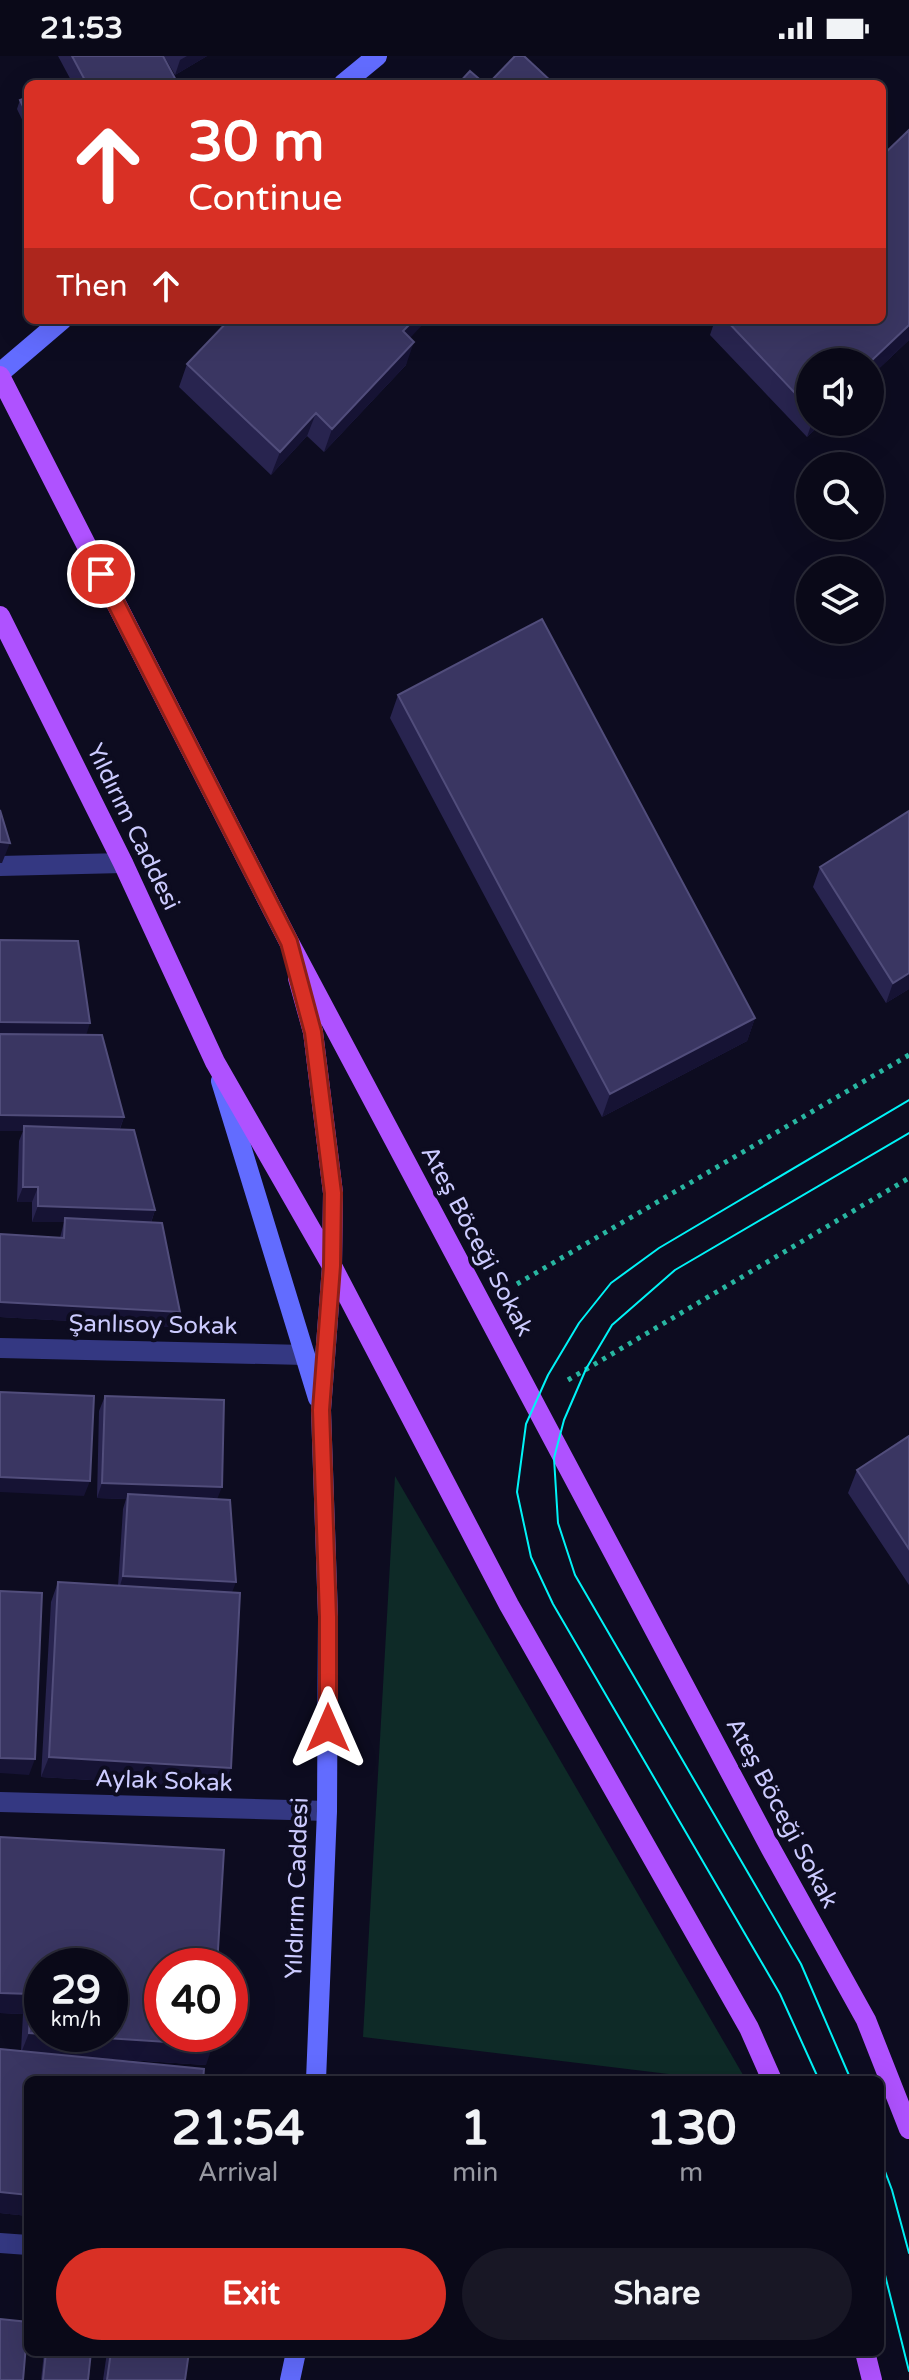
<!DOCTYPE html>
<html lang="en">
<head>
<meta charset="utf-8">
<style>
  body { margin:0; font-family:"Varela Round",sans-serif; background:#181725; color:#f1f3f6; height:100vh; display:flex; flex-direction:column; font-size:30px; white-space:nowrap }
  * { box-sizing:border-box; margin:0 }
  p { font-size:26px; color:#999aa2 }
  .icon { flex:none; width:44px; height:44px; fill:none; stroke:currentColor; stroke-width:2; stroke-linecap:round; stroke-linejoin:round }
  .map { position:relative; flex:1; overflow:hidden }
  .details { position:absolute; left:24px; top:2020px; width:860px; height:280px; display:flex; flex-direction:column; background:#0a0918; border-radius:12px; box-shadow:0 8px 32px #0002,0 0 0 2px #2a2a37 }
  .details>* { flex:none }
  .guide { position:absolute; left:24px; top:24px; width:862px; height:244px; border-radius:12px; box-shadow:0 8px 32px #0002,0 0 0 2px #2a2a37; background:#d93025; color:#fff; overflow:hidden }
  .fabs { position:absolute; left:796px; top:292px; display:grid; gap:16px }
  .fabs a { display:grid; place-items:center; width:88px; height:88px; border-radius:50%; background:#0a0918; box-shadow:0 8px 32px #0002,0 0 0 2px #2a2a37; font-size:40px }
  .speed { position:absolute; left:24px; top:1892px; display:flex; gap:16px; font-size:40px; font-weight:700; text-align:center }
  .speed>* { display:grid; place-content:center; width:104px; height:104px; border-radius:50%; background:#0a0918; box-shadow:0 8px 32px #0002,0 0 0 2px #2a2a37; line-height:1 }
  .speed small { font-size:20px; font-weight:400 }
  .speed .limit { border:12px solid #d22; background:#fff; color:#111 }
  .pin { position:absolute; display:grid; place-items:center; width:68px; height:68px; color:#fff; margin:-34px; border:4px solid #fff; border-radius:50%; box-shadow:0 2px 8px #0007 }
  .me { position:absolute; width:88px; margin:-44px; rotate:0deg; stroke-linejoin:round; filter:drop-shadow(0 0 6px #0008) }
  .turn { display:flex; align-items:center; gap:28px; height:168px; padding:0 32px; font-size:36px }
  .turn .icon { width:104px; height:104px; stroke-width:2.5 }
  .turn b { display:block; font-size:56px; line-height:68px }
  .then { display:flex; align-items:center; height:76px; padding:0 32px; background:#0003; gap:16px; font-size:30px }
  .eta { display:flex; justify-content:space-evenly; align-items:center; height:136px; text-align:center }
  .eta b { font-size:48px; font-weight:700; line-height:56px }
  .button { display:flex; gap:16px; margin-top:auto; padding:16px 32px }
  .button a { flex:1; height:92px; border-radius:48px; background:#d93025; color:#fff; font-size:32px; font-weight:700; line-height:92px; text-align:center }
  .button a+a { background:#181725; color:#f1f3f6 }
  .status { display:flex; justify-content:space-between; align-items:center; height:56px; padding:0 40px; background:#0a0918; direction:ltr }
  .status svg { height:22px; fill:currentColor }
  .map>svg:first-child { display:block }
</style>
</head>
<body>
<div class="status"><b>21:53</b><svg viewBox="0 0 49 12"><path d="M0 12V9h3v3zM5 12V6h3v6zM10 12V3h3v9zM15 12V0h3v12zM26 1h20v11H26zM47 4h2v5h-2z"/></svg></div>
<div class="map">
<svg width="909" height="2324" viewBox="0 0 909 2324">
  <rect width="100%" height="100%" fill="#0d0c20"/>
  <path fill="#0e2a27" d="M395 1420 746 2024H718L363 1981Z"/>
  <g fill="none" stroke-linecap="round" stroke-linejoin="round">
    <path stroke="#28b6a1" stroke-width="5" stroke-dasharray="4 6" stroke-linecap="butt" d="M517 1228 909 999
      M568 1324 909 1122"/>
    <path stroke="#343882" stroke-width="20" d="M0 810 123 807
      M0 1292 305 1299
      M0 1746 327 1755
      M0 2187 28 2189"/>
    <path stroke="#626cff" stroke-width="20" d="M343 28 377 0
      M0 317 62 264
      M221 1025 318 1342
      M316 2024 327 1755 328 1561 321 1354 332 1210
      M290 2324 296 2296"/>
    <path stroke="#af52ff" stroke-width="20" d="M0 320 289 886 771 1793 866 1964 909 2073
      M0 560 123 807 215 1006 332 1210 509 1549 749 1972 772 2024
      M298 922 313 976 333 1137 332 1210
      M865 2296 872 2324"/>
    <path stroke="#00f3f6" stroke-width="2" d="M819 2024 780 1938 553 1548 531 1501 517 1436 526 1368 548 1319 579 1267 611 1227 659 1192 909 1044
      M851 2024 801 1908 575 1519 558 1467 554 1402 564 1364 586 1313 612 1269 675 1214 909 1077
      M880 2102 892 2134 909 2197
      M880 2199 909 2315"/>
  </g>
  <path fill="#28244f" d="M58 0H163L178 28H73Z
    M164 0H207L175 19Z
    M28 41V76L17 53 20 44Z
    M909 74V284L870 321V306H810V366H823L807 381 710 279 715 264H882Z
    M410 282 406 309 324 396 307 380 271 419 179 331 187 308Z
    M398 639 755 962 747 985 602 1061 390 662Z
    M820 811 909 933 886 947 813 831Z
    M0 884 86 979 124 1061 120 1073 155 1154 151 1167 175 1271 0 1261V1178L60 1182 64 1166H32V1146H17L19 1085 23 1075H0Z
    M105 1340 217 1443 232 1536 223 1732 41 1721 51 1546 58 1526 118 1530 123 1453 126 1443 97 1442 99 1355Z
    M909 1380V1529L848 1437 857 1414Z
    M0 1781 206 2009 82 2001 28 2024V2160L0 2157 21 1995 23 1958 0 1957Z
    M44 2296H91L88 2324H41Z
    M107 2296H189L185 2324H103Z"/>
  <path fill="#161334" d="M187 0H207L175 19 180 4Z
    M414 264H427L395 298 403 275Z
    M909 269V284L870 321V306Z
    M414 286 406 309 324 396 332 373Z
    M316 357 307 380 271 419 280 396Z
    M812 366H823L807 381Z
    M0 786 10 787 2 807H0Z
    M909 917V933L886 947 893 927Z
    M755 962 747 985 602 1061 610 1038Z
    M0 966 90 967 85 983 0 982Z
    M0 1059 124 1061 118 1077 24 1070 23 1075H0Z
    M23 1131H38L32 1146H17Z
    M38 1150 155 1154 150 1169 65 1162 64 1166H32Z
    M0 1246 180 1256 175 1271 0 1261Z
    M0 1421 90 1425 84 1440 0 1436Z
    M102 1427 222 1431 216 1446 128 1438 126 1443 97 1442Z
    M123 1520 236 1526 230 1542 118 1536Z
    M49 1701 231 1712 223 1732 41 1721Z
    M0 1702 35 1703 29 1719 0 1717Z
    M0 1937 31 1938 23 1958 0 1957Z
    M29 1977 213 1989 206 2009 21 1997Z
    M0 2136 28 2139V2160L0 2157Z"/>
  <path fill="#3a3662" stroke="#514d7b" stroke-width="2" fill-rule="evenodd" d="M72 0H163L178 28H87Z
    M515 0H524L554 28H488Z
    M470 15 485 28H458Z
    M28 41V61L20 44Z
    M909 74V269L870 306H810V353L726 264H882V100Z
    M229 264H414L403 275 414 286 332 373 316 357 280 396 187 308Z
    M542 563 755 962 610 1038 398 639Z
    M0 754 10 787 0 786Z
    M909 755V917L893 927 820 811Z
    M0 884 78 885 90 967 0 966Z
    M0 978 102 979 124 1061 0 1059Z
    M24 1070 134 1074 155 1154 38 1150V1131H23Z
    M65 1162 162 1167 180 1256 0 1246V1178L64 1182Z
    M0 1336 94 1340 90 1425 0 1421Z
    M105 1340 224 1344 222 1431 102 1427Z
    M909 1380V1493L857 1414Z
    M128 1438 230 1444 236 1526 123 1520Z
    M58 1526 240 1537 231 1712 49 1701Z
    M0 1535 42 1537 35 1703 0 1702Z
    M0 1781 224 1794 217 1910H162V1978H214L213 1989 29 1977 31 1938 0 1937ZM42 1910H110V1978H42Z
    M0 1993 204 2013 203 2024H28V2139L0 2136Z
    M0 2263 28 2266 23 2324H0Z
    M46 2296H91L88 2324H43Z
    M111 2296H189L185 2324H107Z"/>
  <g fill="none" stroke-linecap="round" stroke-linejoin="round">
    <defs>
      <path id="route" d="M101 518 289 886 313 976 333 1137 332 1210 321 1354 328 1561V1672"/>
    </defs>
    <use href="#route" stroke="#8d1f18" stroke-width="20"/>
    <use href="#route" stroke="#d93025" stroke-width="14"/>
  </g>
  <g text-anchor="middle" dominant-baseline="central" stroke-width="8" stroke-linejoin="round" paint-order="stroke">
    <g font-size="24" fill="#cccbff" stroke="#0d0c20">
      <text transform="translate(133 771) rotate(64)">Yıldırım Caddesi</text>
      <text transform="translate(477 1185) rotate(62)">Ateş Böceği Sokak</text>
      <text transform="translate(153 1269) rotate(1)">Şanlısoy Sokak</text>
      <text transform="translate(164 1725) rotate(2)">Aylak Sokak</text>
      <text transform="translate(782 1757) rotate(62)">Ateş Böceği Sokak</text>
      <text transform="translate(297 1832) rotate(-88)">Yıldırım Caddesi</text>
    </g>
  </g>
</svg>
<div class="fabs">
<a><svg class="icon" aria-label="sound" viewBox="0 0 24 24"><path d="M4 9h4l5-4v14l-5-4H4zM17 9q2 3 0 6"/></svg></a>
<a><svg class="icon" aria-label="search" viewBox="0 0 24 24"><circle cx="10" cy="10" r="6"/><path d="M15 15l6 6"/></svg></a>
<a><svg class="icon" aria-label="layers" viewBox="0 0 24 24"><path d="M12 4l9 5-9 5-9-5zM3 14l9 5 9-5"/></svg></a>
</div>
<div class="speed"><div>29<small>km/h</small></div><div class="limit">40</div></div>
<div class="pin" style="left:101px;top:518px;background:#d93025"><svg class="icon" aria-label="arrive" viewBox="0 0 24 24"><path d="M6 21V4h12l-3 4 3 4H6"/></svg></div>
<svg class="me" style="left:328px;top:1672px" viewBox="-20 -20 40 40"><path d="M0-17L14 15 0 8-14 15z" fill="#d93025" stroke="#fff" stroke-width="4"/></svg>
<div class="guide">
<div class="turn"><svg class="icon" aria-label="ahead" viewBox="0 0 24 24"><path d="M12 20V5M6 11l6-6 6 6"/></svg><div><b>30 m</b>Continue</div></div>
<div class="then">Then<svg class="icon" aria-label="ahead" viewBox="0 0 24 24"><path d="M12 20V5M6 11l6-6 6 6"/></svg></div>
</div>
<section class="details">
<div class="eta">
<div><b>21:54</b><p>Arrival</p></div>
<div><b>1</b><p>min</p></div>
<div><b>130</b><p>m</p></div>
</div>
<div class="button"><a>Exit</a><a>Share</a></div>
</section>
</div>
</body>
</html>
